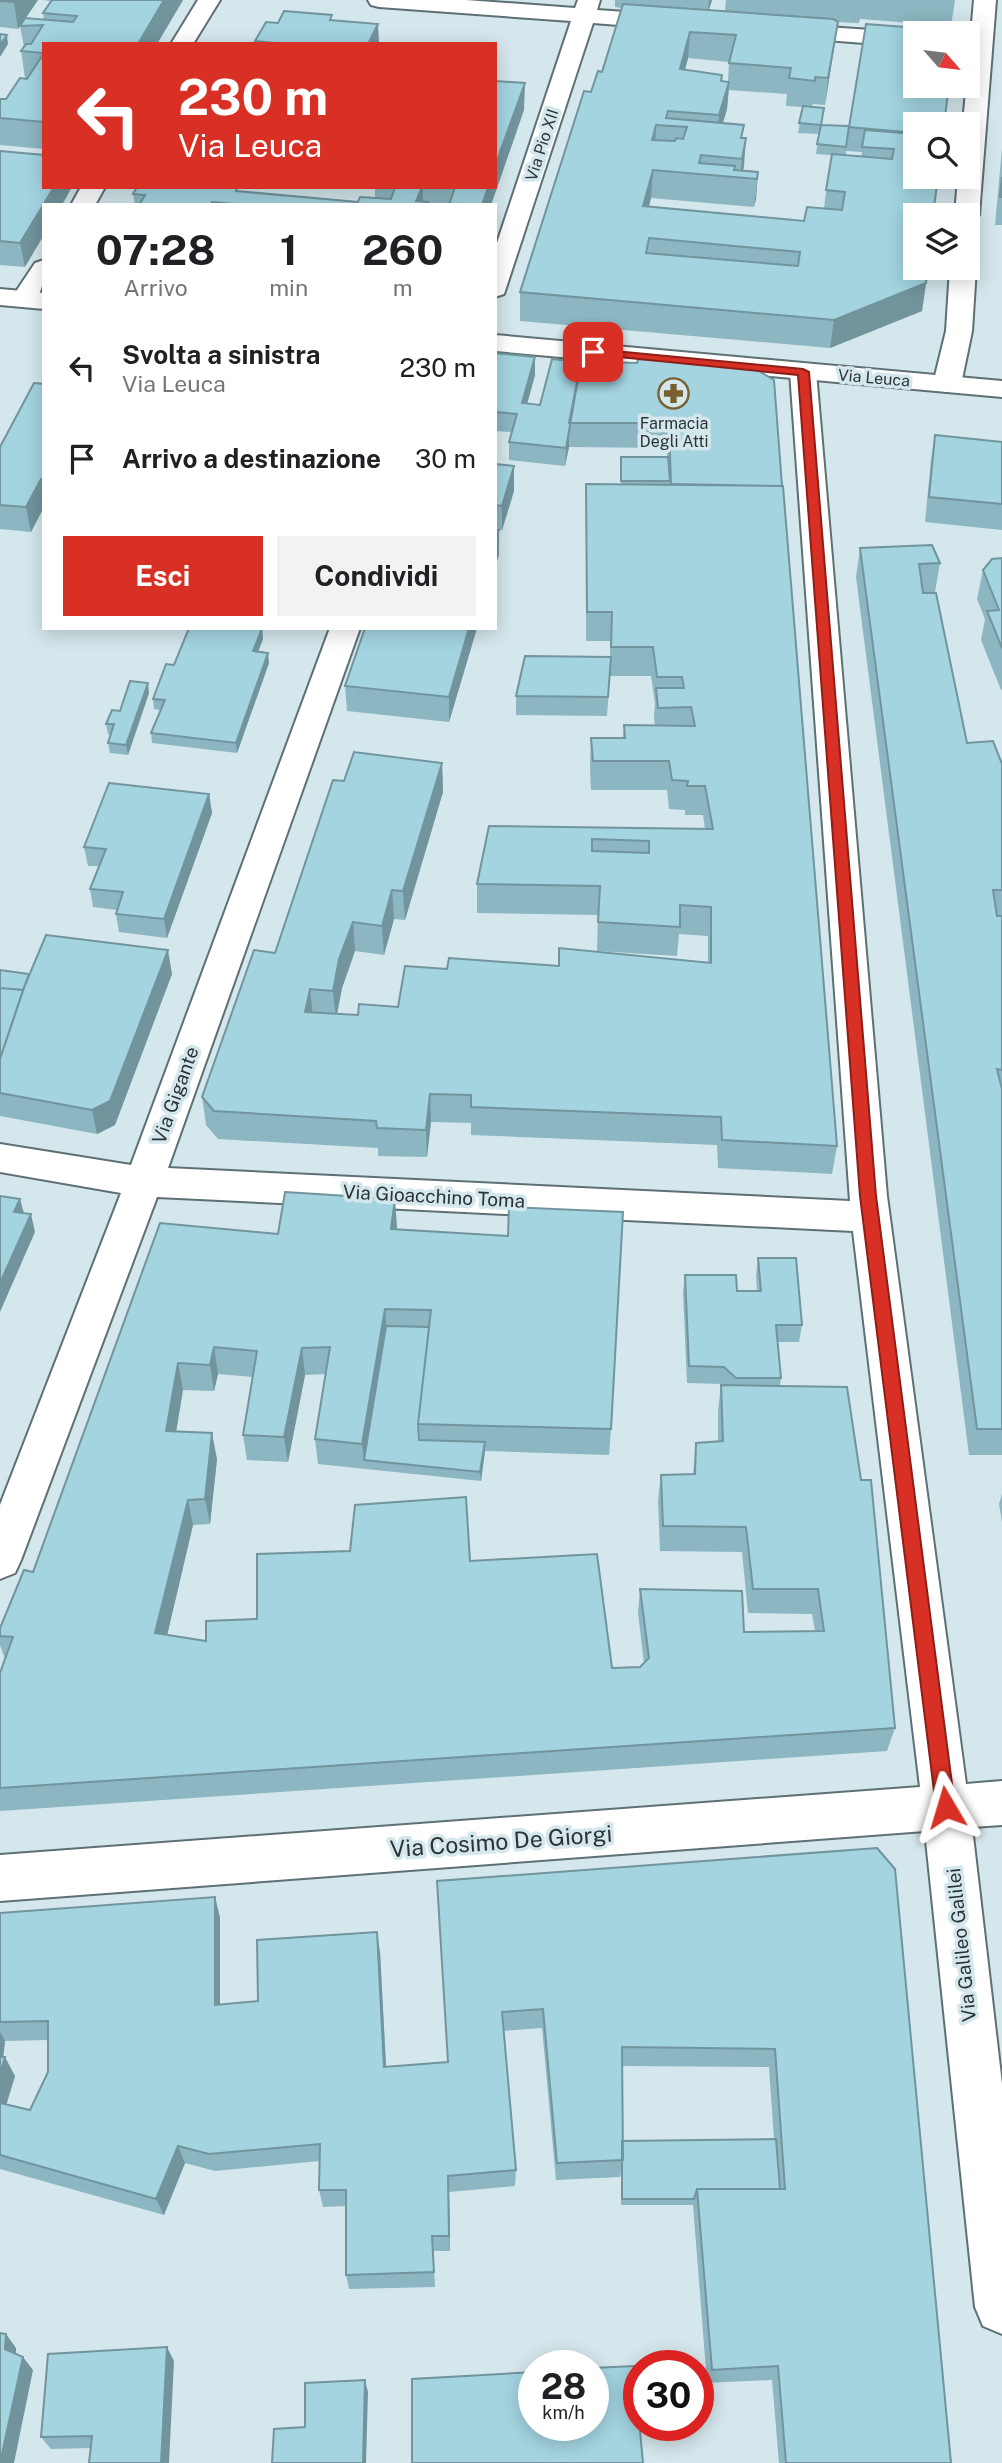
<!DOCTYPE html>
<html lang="it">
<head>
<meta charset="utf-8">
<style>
  body { margin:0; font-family:"Public Sans",sans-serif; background:#f2f2f2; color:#202124; height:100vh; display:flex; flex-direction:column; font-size:26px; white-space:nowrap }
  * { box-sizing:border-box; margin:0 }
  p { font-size:23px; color:#757577 }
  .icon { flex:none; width:38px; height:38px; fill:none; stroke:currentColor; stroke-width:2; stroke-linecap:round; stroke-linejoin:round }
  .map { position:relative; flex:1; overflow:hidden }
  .drawer { position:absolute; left:42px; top:203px; width:455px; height:427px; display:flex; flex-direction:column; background:#fff; border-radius:0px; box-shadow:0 4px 18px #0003 }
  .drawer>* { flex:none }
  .hud { position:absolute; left:42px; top:42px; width:455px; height:147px; border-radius:0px; box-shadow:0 4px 18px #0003; background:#d93025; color:#fff; overflow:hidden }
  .needle { width:46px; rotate:118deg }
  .controls { position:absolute; left:903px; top:21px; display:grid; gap:14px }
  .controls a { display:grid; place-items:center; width:77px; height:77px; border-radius:0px; background:#fff; box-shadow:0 4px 18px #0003; font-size:35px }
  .speed { position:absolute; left:518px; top:2350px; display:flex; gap:14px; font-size:35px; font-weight:700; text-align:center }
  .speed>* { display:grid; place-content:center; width:91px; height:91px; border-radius:50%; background:#fff; box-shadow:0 4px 18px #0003; line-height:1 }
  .speed small { font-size:18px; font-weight:400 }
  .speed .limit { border:10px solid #d22; background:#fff; color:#111 }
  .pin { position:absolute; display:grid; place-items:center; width:60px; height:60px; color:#fff; margin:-30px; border-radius:14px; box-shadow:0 4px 10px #0006 }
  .me { position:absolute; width:77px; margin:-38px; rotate:353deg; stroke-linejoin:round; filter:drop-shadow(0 0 5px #0008) }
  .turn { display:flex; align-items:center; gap:24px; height:147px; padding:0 21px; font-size:32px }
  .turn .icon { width:91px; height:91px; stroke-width:2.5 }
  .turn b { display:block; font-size:49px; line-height:60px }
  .eta { display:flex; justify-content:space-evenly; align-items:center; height:119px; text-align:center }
  .eta b { font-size:42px; font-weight:700; line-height:49px }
  .action { display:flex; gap:14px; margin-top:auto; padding:14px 21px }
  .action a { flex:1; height:80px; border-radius:0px; background:#d93025; color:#fff; font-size:28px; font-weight:700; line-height:80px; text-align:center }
  .action a+a { background:#f2f2f2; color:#202124 }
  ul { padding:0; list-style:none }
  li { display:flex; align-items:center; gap:21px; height:91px; padding:0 21px }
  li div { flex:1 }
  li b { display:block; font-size:26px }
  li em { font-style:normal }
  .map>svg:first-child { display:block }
</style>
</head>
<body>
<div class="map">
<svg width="1002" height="2463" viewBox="0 0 1002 2463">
  <rect width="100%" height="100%" fill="#d4e7ec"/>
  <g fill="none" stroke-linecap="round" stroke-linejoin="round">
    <defs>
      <path id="street" d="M198 0H220L193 44H171Z
        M368 0H466L575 8 578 0H600L597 10 670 15 678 17 681 22 678 27 670 29 593 23 504 294 495 297V249L571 21 379 7 371 5Z
        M974 0H996L979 215 976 220 968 222V215H955L958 177H968V124H963Z
        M783 24 915 33V47L775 36 772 31 775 26Z
        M81 187H105L95 205H71Z
        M44 260C44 279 44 289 33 304L24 307 15 304 11 299 35 263Z
        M968 262 976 268 972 331 961 384 957 390 947 392 937 390 933 384 946 331 950 268H968Z
        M803 364 813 366 816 372 887 1196 966 1784 1002 1781V1825L972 1827 1002 2084V2334L983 2326 975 2307 925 1831 0 1901V1855L920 1787 853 1231 157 1197 21 1560 15 1573 0 1579V1505L121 1193 0 1172V1144L131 1165 330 628H360L168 1168 850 1201 790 372 793 366Z"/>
      <path id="secondary" d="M0 289 44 293V309L0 305Z
        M495 335 1002 381V397L495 351Z"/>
    </defs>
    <use href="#street" stroke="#5e7074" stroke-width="4"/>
    <use href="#secondary" stroke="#5e7074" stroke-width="4"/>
    <use href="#street" fill="#fff" fill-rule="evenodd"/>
    <use href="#secondary" fill="#fff" fill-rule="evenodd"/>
  </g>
  <path fill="#8cb6c1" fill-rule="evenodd" d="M0 0H38L26 18 44 20 43 13 51 1 42 0H183L157 44H44V149L0 145V99H6L27 78H25L21 51 24 47 20 26 18 29 0 27Z
    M615 0H712L709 10 725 11 726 0H955L951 26 860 19 859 23 837 22 834 48 825 105 813 104 812 106 822 125 849 126 915 124V177L926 283 922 311 830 348 520 321V292L591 92 602 72 622 8 615 7ZM688 58 729 62 728 81H722L685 70ZM729 90 787 94 786 106 803 107 798 133 819 134 816 154 831 155 824 208 804 221 649 207 651 198 754 207 758 172 743 171 744 166 743 138 723 123 727 109ZM846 151 862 152 861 157 846 156Z
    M333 21 379 42 378 44H255V41L278 23Z
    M524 110 491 205H135L133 194 234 188H237L238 191 358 202 375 198V187H495Z
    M1002 148V225H995Z
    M0 151 44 155 25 267 0 265Z
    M495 353 535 375 527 404 540 405 581 362 754 368 837 1146 832 1174 718 1168 717 1145 471 1135V1123L431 1122 427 1157 378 1156V1148L218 1139 206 1125 202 1097 275 953 344 781 442 763 443 792 405 920 394 919 384 955 355 951 342 988 337 1014 358 1015 398 1007 447 969 708 963V936L679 934 677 956 597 951 598 915 477 913V884L489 826 705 829 703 815H685V810L669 809 667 790H591L590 767 591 738H623L624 725 655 726 654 717 655 703 651 676H610L607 716 516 715V696L610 657V641H586V484H621V457H667V448L569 447 565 466 509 460V442L512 432 495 431Z
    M44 384V507L31 532 0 529V447Z
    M935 435 1002 442V530L925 522 931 460Z
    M495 464 514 491 502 530H495Z
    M860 548 940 563 935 592 923 593 967 743 1002 764V1455H969L856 577Z
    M1002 558V690H1001L981 640 985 619 977 599 983 570Z
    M477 628 449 722 347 711 345 686Z
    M262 629 263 639 258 652 269 663 237 753 152 743 151 733 161 710 154 709 153 699 174 665Z
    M149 693 128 755 110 753 108 743 111 734H108L106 724 120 711Z
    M209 794 212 813 167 938 119 932 116 914 117 910 93 907 90 889 99 866H88L84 847Z
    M0 970 29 974H172L115 1125 97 1134 0 1116Z
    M160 1223 278 1234 397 1227 396 1230 611 1429 609 1455 485 1451 481 1481 318 1464 315 1439 326 1374 305 1375 288 1462 247 1460 243 1435 253 1377 218 1374 214 1391 183 1390 176 1431 217 1459 210 1524 193 1525 167 1635 206 1641 257 1619 470 1561 612 1668 640 1667 644 1663 638 1613 640 1589 744 1632 815 1631 812 1614 748 1613 742 1552 660 1551 658 1500 661 1475 693 1474 696 1443 718 1441V1411L721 1385H723L722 1384 687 1383 683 1292 685 1275 737 1291H757L756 1276 758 1258 802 1325 799 1342H777L781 1378 780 1386 895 1728 887 1751 0 1811V1673L5 1659 0 1645V1628L33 1572Z
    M1002 1494V1522L999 1504Z
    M877 1848 951 2463H779L772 2380 707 2383 693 2205H621V2173L620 2177 556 2180 542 2028 503 2031 516 2170 515 2186 449 2192 450 2251H433L435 2287 349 2289 346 2275V2206L323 2207 319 2190 320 2161 215 2171 185 2163 164 2215 0 2169V1913L215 1897 220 1918V2004L258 2001 380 1952 386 2067 448 2062 437 1881ZM48 2040V2072L30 2110 6 2105 15 2076 3 2057 5 2041ZM622 2066 769 2067 774 2139 622 2141Z
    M174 2361 91 2448 51 2449 41 2437Z"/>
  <path fill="#72949d" d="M16 0H38L18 29 14 2Z
    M164 0H183L157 44H138Z
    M709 0H712L708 13Z
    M838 22 834 48 825 105 828 78Z
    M378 24 379 42 378 44H368Z
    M690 32 688 58 678 96 680 69Z
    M7 35 8 44 0 57V45Z
    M729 82 727 109 717 142 719 115Z
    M525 83 524 110 491 205H482L488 187H495V166Z
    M656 125 655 152 652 140Z
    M746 138 744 166 741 178H740L742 159Z
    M653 170 651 198 642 234 643 206Z
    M758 172 756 200 754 207 757 179Z
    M54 187H72L62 205H44V235L25 267 20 243Z
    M422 187H423V205L416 201Z
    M926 283 922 311 830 348 834 320Z
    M535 357V375L522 422V403Z
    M569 429V447L565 466 566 448Z
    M514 466V491L502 530V506Z
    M41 479 44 494V507L31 532 26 507Z
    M499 530V555L495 567V542Z
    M469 628H477L449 722V697Z
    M262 629 263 639 254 662 253 651Z
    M268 653 269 663 237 753 236 743Z
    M148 683 149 693 128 755 126 745Z
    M442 763 443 792 405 920 403 891Z
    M209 794 212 813 167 938 164 919Z
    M392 890 394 919 384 955 382 926Z
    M353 922 355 951 342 988 336 1019 333 991 339 959Z
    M168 950 172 974 115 1125 97 1134 92 1110Z
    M310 989 313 1017 305 1012Z
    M430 1094 431 1122 427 1157 426 1130Z
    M20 1199 25 1217 14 1212Z
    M395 1199 397 1227 393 1256 391 1229Z
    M31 1214 35 1232 0 1312V1283Z
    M385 1309 387 1336 364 1460 362 1444Z
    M214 1347 218 1374 214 1391 210 1365Z
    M302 1348 305 1375 288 1462 284 1437Z
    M178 1363 183 1390 172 1457 166 1431Z
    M212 1433 217 1459 210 1524 205 1499Z
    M485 1442V1451L481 1481 480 1472Z
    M188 1500 193 1525 162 1657 155 1633Z
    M215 1897 220 1918V2024L215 2005Z
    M377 1932 380 1952 387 2085 384 2067Z
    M0 2032 5 2041 2 2068 5 2057 15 2076 2 2119 0 2115Z
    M178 2146 185 2163 164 2215 156 2199Z
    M448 2176 449 2192 450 2251 449 2236Z
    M6 2334 16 2348V2363L5 2349Z
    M167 2347 174 2361 169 2463H161Z
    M23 2357 33 2370 14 2463H0Z
    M365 2380 368 2392 366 2463H363Z"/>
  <path fill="#a3d4e0" stroke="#72949d" stroke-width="2" fill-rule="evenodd" d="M0 0H16L14 2 0 1Z
    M52 0H164L138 44H44V122L0 118V99H6L20 78 27 79 44 53 21 51 26 44H31L43 25 20 26 25 18 73 22 77 16 43 13Z
    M623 4 833 19 838 22 828 78 815 77V81L789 78 791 68 729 63 736 35 690 32 680 69 722 75 721 81 729 82 719 115 668 111 666 118 744 125 741 138H746L742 159 701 155 699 163 735 166 734 170 758 172 757 179 653 170 643 206 804 221 807 207 842 210 845 192 826 190 832 154 892 159 894 149 862 147 865 130 915 134V177H938L933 215H915V268H928L926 283 834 320 520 292 584 91 591 92 598 71 602 72ZM656 125 687 127 683 139 676 138 675 141 652 140ZM649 238 800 252 798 266 646 253Z
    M284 11 332 15 330 20 378 24 368 44H285L255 41 266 22 278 23Z
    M866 24 945 30 949 33H915V86H949L944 124H915V133L849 127Z
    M0 34 7 35 0 45Z
    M495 81 525 83 495 166Z
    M803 106 824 108 821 125 799 123Z
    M821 125 849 126 846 147 817 144Z
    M0 151 44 155V187H54L20 243 0 241Z
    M1002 177V197H1000Z
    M137 187H227L237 188 236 191 358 202 360 197 391 199 395 187H422L416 201 428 202 427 205H233V204L212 202 211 205H139L145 195 133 194Z
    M455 187H488L482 205H449Z
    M495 353 535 357 522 403 540 405 552 359 581 362 566 448 509 442 517 414 495 412Z
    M638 359 754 368 774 380 782 486 671 484 669 423H569L581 361 637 363Z
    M34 383 44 384V479H41L26 507 0 505V447Z
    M935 435 1002 442V504L929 497Z
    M621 457H668L670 481H621Z
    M495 464 514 466 502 506 495 505Z
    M586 484 783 486 837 1146 722 1140 721 1117 471 1107V1095L430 1094 426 1130 377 1128 376 1121 214 1111 202 1097 254 950 275 953 333 780 344 781 354 752 442 763 403 891 392 890 382 926 353 922 339 959 333 991 310 989 305 1012 358 1015 359 1004 398 1007 405 966 447 969 449 958 559 966V948L711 963V907L680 905V927L598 922 600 886 477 884 489 826 713 829 705 786H687L688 781 672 780 669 761H593L591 738H625L624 725 695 726 691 707 658 708 656 688H684L682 677H657L653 647H611L612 612H587ZM592 839 649 841V853L592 851Z
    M495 530H499L495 542Z
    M932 545 940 563 919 564 923 593H936L967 743 993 741 1002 764V890H993L997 916H1002V1070L997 1069 1002 1089V1429H977L860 548Z
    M1002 558V648L987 611 999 610 983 570 992 559Z
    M189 628H252L262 629 253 651 268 653 236 743 151 733 165 700 153 699 166 664 174 665Z
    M365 628H469L449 697 345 686Z
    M525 656 611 657 608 697 516 696Z
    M130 681 148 683 126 745 108 743 114 724H106L112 710 120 711Z
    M109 783 209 794 164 919 116 914 123 892 90 889 106 849 84 847Z
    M46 935 168 950 110 1101 92 1110 0 1093V1059L25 985Z
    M0 970 29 974 23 990 0 988Z
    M0 988 23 990 0 1059Z
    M285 1192 395 1199 391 1229 508 1236 509 1207 623 1212 611 1429 418 1424 431 1310 385 1309 362 1444 315 1439 330 1347 302 1348 284 1437 243 1435 257 1351 214 1347 210 1365 178 1363 166 1431 212 1433 205 1499 188 1500 155 1633 206 1641V1621L257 1619V1554L350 1551 355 1505 466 1497 470 1561 597 1554 612 1668 640 1667 649 1658 640 1589 742 1591 744 1632 824 1631 818 1589H753L746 1527 663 1526 661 1475 695 1474 696 1443 723 1441 721 1385 847 1387 861 1480H871L895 1728 0 1788V1673L13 1637 0 1636V1628L24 1570 33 1572 160 1223 278 1234Z
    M0 1196 20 1199 14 1212 31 1214 0 1283Z
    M758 1258H796L802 1325H776L781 1378H736L724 1367 689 1366 685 1275H736L737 1291H761Z
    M386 1326 429 1327 418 1424 419 1440 485 1442 480 1472 364 1460Z
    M877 1848 895 1869 951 2463H786L778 2366 712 2370 697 2189H785L775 2049 622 2047 623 2160 557 2163 543 2009 502 2012 516 2170 448 2176 449 2236H432L434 2272 346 2275V2190H319L320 2144 209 2154 178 2146 156 2199 0 2155V2103L30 2110 48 2072V2021L0 2022V1913L215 1897V2005L258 2001 257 1940 377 1932 384 2067 448 2062 437 1881Z
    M0 2057H5L0 2074Z
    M776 2139 780 2189H697L694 2199H622V2141Z
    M0 2333 6 2334 5 2349 23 2357 0 2463Z
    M167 2347 161 2463H89L92 2436 41 2437 48 2354Z
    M634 2366 643 2463H412V2379L534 2372V2426H593V2368Z
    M365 2380 363 2463H272L274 2429 305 2427V2383Z"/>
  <path fill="#d93025" stroke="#8d1f18" stroke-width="2" d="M593 349 803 369 809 372 876 1196 955 1807 953 1814 946 1816 939 1814 936 1807 860 1196 798 375 589 354 587 352Z"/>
  <defs>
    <symbol id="pharmacy-ring" viewBox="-11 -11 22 22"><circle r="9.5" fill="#d4e7ec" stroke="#7a5f31" stroke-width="1.5"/><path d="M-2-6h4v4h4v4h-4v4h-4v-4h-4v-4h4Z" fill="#7a5f31"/></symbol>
  </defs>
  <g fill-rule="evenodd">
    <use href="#pharmacy-ring" x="656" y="376" width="35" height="35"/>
  </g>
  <g text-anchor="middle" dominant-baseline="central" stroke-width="7" stroke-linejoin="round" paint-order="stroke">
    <g font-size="16" fill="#2c3335" stroke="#d4e7ec">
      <text transform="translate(542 145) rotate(-72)">Via Pio XII</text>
      <text transform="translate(874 378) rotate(5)">Via Leuca</text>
    </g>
    <g font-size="16" fill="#2c3335" stroke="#d4e7ec">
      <text x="674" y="423">Farmacia<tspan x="674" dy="18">Degli Atti</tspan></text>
    </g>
    <g font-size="19" fill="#2c3335" stroke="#d4e7ec">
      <text transform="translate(175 1095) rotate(-70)">Via Gigante</text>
      <text transform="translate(434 1196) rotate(3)">Via Gioacchino Toma</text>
      <text transform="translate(961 1945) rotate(-96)">Via Galileo Galilei</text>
    </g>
    <g font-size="23" fill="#2c3335" stroke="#d4e7ec">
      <text transform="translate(501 1841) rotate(-4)">Via Cosimo De Giorgi</text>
    </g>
  </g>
</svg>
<div class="controls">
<a><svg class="needle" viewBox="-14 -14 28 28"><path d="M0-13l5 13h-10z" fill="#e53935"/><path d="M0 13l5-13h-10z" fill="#757577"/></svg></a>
<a><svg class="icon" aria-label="search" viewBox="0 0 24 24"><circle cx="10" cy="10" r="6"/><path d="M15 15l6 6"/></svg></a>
<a><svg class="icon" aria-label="layers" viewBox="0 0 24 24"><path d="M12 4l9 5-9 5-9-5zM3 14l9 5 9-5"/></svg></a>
</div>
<div class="speed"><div>28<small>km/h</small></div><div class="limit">30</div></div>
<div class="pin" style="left:593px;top:352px;background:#d93025"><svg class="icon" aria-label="arrive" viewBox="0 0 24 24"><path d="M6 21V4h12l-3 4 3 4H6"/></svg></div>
<svg class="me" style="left:946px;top:1807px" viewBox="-20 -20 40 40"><path d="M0-17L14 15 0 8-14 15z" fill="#d93025" stroke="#fff" stroke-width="4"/></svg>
<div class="hud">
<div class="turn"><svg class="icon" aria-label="left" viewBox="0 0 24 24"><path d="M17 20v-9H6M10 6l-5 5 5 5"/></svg><div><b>230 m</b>Via Leuca</div></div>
</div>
<section class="drawer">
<div class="eta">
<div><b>07:28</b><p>Arrivo</p></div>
<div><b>1</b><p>min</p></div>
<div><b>260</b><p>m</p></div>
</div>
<ul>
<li><svg class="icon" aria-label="left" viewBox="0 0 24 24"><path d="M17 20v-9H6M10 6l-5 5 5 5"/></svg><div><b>Svolta a sinistra</b><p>Via Leuca</p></div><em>230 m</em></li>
<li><svg class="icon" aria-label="arrive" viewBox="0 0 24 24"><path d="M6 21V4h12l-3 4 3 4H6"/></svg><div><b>Arrivo a destinazione</b></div><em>30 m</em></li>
</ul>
<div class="action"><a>Esci</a><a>Condividi</a></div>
</section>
</div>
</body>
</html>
